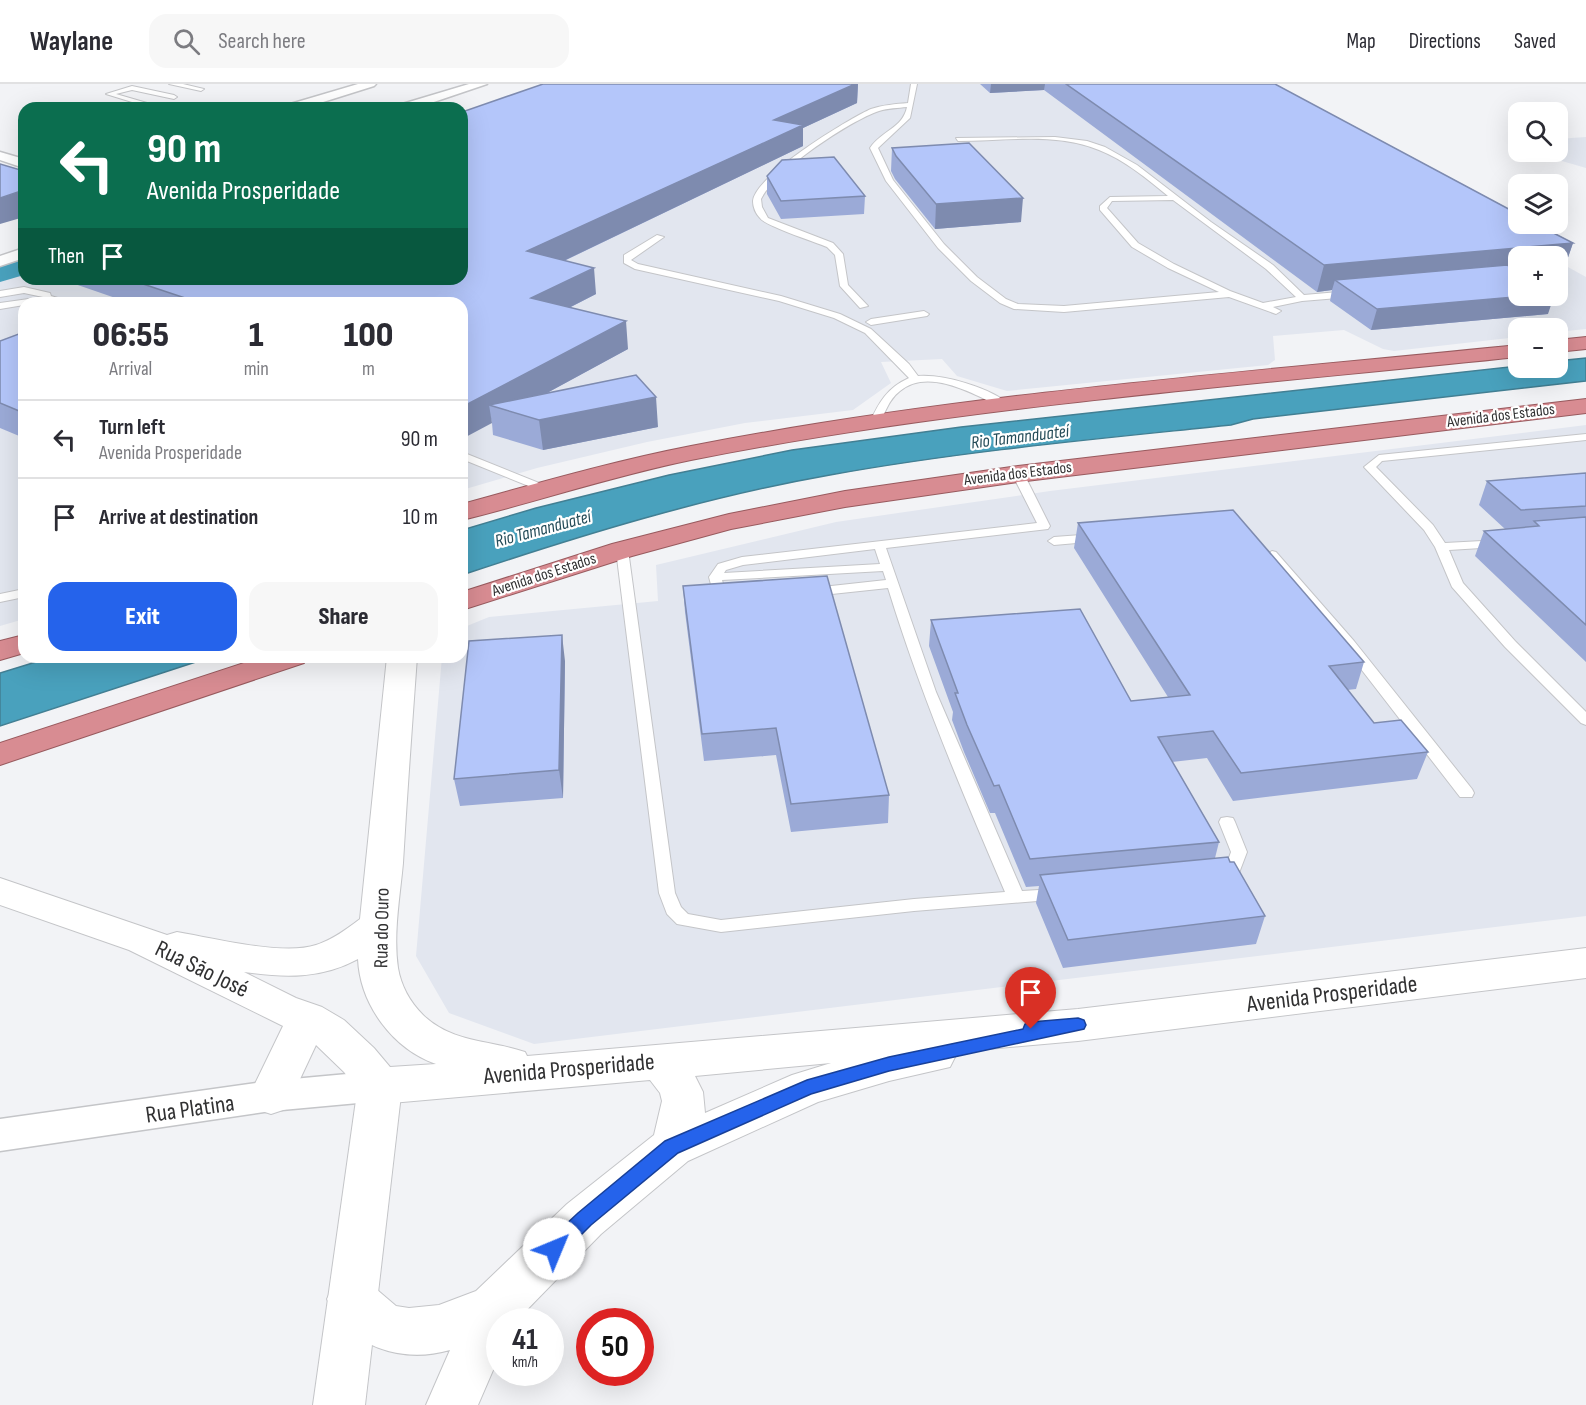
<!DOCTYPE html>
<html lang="en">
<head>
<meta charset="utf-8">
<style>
  body { margin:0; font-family:"Sofia Sans Condensed",sans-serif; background:#f7f7f7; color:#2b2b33; height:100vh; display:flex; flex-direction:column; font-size:22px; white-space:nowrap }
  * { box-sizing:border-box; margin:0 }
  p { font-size:20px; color:#7c7c81 }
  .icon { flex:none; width:33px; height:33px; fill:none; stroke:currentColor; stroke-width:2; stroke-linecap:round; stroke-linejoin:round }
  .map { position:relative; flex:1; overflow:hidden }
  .side { position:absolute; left:18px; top:213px; width:450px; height:366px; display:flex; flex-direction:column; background:#fff; border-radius:18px; box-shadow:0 6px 24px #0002 }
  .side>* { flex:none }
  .banner { position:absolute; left:18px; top:18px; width:450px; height:183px; border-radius:18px; box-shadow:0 6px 24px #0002; background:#0b6e4f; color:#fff; overflow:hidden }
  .tools { position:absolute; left:1508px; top:18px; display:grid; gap:12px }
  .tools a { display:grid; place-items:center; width:60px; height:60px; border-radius:12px; background:#fff; box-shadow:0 6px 24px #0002; font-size:30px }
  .speed { position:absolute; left:486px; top:1224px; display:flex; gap:12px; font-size:30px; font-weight:700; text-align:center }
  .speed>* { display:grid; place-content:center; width:78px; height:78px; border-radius:50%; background:#fff; box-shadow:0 6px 24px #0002; line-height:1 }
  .speed small { font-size:15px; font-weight:400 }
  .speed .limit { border:9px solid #d22; background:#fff; color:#111 }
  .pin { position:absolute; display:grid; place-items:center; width:51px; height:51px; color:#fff; margin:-62px -26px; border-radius:50% 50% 50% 0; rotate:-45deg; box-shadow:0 0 6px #0007 }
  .pin .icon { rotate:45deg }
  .me { position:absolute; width:66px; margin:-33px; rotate:45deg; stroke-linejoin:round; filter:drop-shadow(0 0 4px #0008) }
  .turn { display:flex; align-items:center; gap:21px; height:126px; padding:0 30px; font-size:27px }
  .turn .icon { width:78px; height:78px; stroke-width:2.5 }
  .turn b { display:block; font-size:42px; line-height:51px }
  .then { display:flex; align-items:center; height:57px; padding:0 30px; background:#0003; gap:12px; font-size:22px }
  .eta { display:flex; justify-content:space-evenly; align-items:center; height:102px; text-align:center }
  .eta b { font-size:36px; font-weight:800; line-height:42px }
  .primary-button { display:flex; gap:12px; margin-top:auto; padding:12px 30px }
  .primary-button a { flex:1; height:69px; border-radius:18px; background:#2563eb; color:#fff; font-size:24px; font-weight:800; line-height:69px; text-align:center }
  .primary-button a+a { background:#f7f7f7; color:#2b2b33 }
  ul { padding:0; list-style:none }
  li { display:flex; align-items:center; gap:18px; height:78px; padding:0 30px; border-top:2px solid #e1e1e2 }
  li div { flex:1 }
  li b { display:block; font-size:22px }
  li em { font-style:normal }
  header { display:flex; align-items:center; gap:36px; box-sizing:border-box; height:84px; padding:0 30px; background:#fff; border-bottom:2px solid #e1e1e2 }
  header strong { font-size:28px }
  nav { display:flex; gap:33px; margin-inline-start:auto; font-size:21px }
  .search { width:420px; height:54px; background:#f7f7f7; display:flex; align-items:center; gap:15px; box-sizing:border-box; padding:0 21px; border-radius:18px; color:#7c7c81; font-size:22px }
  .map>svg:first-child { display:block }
</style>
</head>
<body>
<header>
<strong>Waylane</strong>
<div class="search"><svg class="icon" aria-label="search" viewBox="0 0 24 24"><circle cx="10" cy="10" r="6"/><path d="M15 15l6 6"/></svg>Search here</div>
<nav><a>Map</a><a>Directions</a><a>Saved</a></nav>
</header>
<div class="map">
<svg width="1586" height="1321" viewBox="0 0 1586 1321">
  <rect width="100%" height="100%" fill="#f2f3f6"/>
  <path fill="#e2e6ef" d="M569 0H1238L1518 172V212H1557V177L1586 193V245L1557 248V244H1518V253L1394 267 1383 265 1344 246 1273 252 1275 276 1268 281 1007 307 957 292 942 275 881 278 891 299 853 326 745 339 647 358 537 384 462 406V219H24V535L0 542V196L24 188V195H462Z
    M1586 53V84L1531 68H1557V55Z
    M1586 341V832L534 960 449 929 416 872 442 573H462V544L489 533 658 517 656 481 836 438 1050 407Z"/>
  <path fill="#49a1bd" stroke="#427f93" stroke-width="1.5" d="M1586 274V297L1253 335 1231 341C1097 355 963 367 830 391 705 413 582 451 462 491V446L536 424 669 391 792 366 961 343 1518 282V284H1557V277Z
    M52 573H211L0 642V589Z"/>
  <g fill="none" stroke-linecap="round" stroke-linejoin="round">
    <path fill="#49a1bd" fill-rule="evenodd" d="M24 170V191L0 198V177Z"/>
    <defs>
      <path id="service" d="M169 0H183L204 5 201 7Z
        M911 0H917L910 34 878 64 893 96 944 160 977 193 1006 215 1018 220 1064 222 1219 208 1168 184 1132 163 1100 126V122L1110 113 1168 112C1147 95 1125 76 1099 66 1056 48 1003 57 958 57L956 54 1055 53 1087 57 1105 63 1137 81 1211 138 1273 181 1304 211 1350 207 1354 210 1350 213 1302 217 1273 223 1281 227 1276 230 1229 213 1064 228 1014 225 1000 219 971 197 938 164 886 97 870 64C881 47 903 44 907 23 898 24 888 24 879 27 849 37 775 87 761 115L762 123 768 134 833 159 843 170 848 201 868 222 860 224 840 202 835 171 827 163C815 158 765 142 760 134 756 130 753 123 753 117 755 92 848 35 871 25 883 21 895 20 908 19ZM1173 116 1266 185 1296 213 1263 219 1230 207 1174 180 1138 159 1107 124 1112 117Z
        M132 2 174 11 177 13 174 15 132 6 116 10 147 19 145 22 106 10Z
        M657 151 664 153 631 176 638 180 781 212 840 230 871 245 909 280 918 292C944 290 991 304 1010 321L1001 323C974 310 928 283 900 307 888 316 885 330 878 342H870L869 340C879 318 887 304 909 294L865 249 834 234 779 217 635 185 624 179V171Z
        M24 203 50 209 51 212 74 219 53 217 24 219V221L0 225V219L43 213 24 209 0 213V207Z
        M924 227 929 230 927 232 871 241 866 238 871 235Z
        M1586 350V356L1382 377 1376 383 1433 441 1445 459 1501 456 1503 459 1501 462 1497 463 1449 466 1463 499 1515 557 1586 628V641L1581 639 1505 563 1452 503 1435 463 1424 446 1364 383 1379 371Z
        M462 368 549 403 551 405 545 408 541 407 462 375Z
        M1018 387 1024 390 1050 442 1048 445 886 464 936 608 1022 807 1056 805 1062 807 1065 811 1062 815 914 827 721 848 677 840 667 830 659 809 616 466 618 463H626L628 466 675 809 681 823 688 830 721 836 914 815 1005 808C962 708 920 608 888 504L813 512 807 508 813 504 886 496 883 487 722 496 724 503 738 509 732 513 713 508 709 493 718 480 742 473 1037 439 1012 390ZM875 465 880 480 724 489 726 486 743 481Z
        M1095 450 1099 451V457L1054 461 1048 457 1054 453Z
        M1272 467 1276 468 1354 557 1472 705 1474 709 1472 713H1460L1344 563 1268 474 1266 471Z
        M24 505V513L0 518V510Z
        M1227 733 1233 734 1235 738 1247 768 1239 789 1220 798 1214 796 1212 792 1214 788 1226 782 1231 768 1219 738 1221 734Z"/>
      <path id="minor" d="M358 0H376L374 2 304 24H285L287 21Z
        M469 0H487L416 24H397L399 21Z
        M0 68 24 75V84L0 76Z
        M24 164V174L0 182V172Z
        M380 987 393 991 399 1002 393 1013 380 1017 271 1027 0 1067V1035L271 997Z"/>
      <path id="tertiary" d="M380 984 395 989 402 1002 365 1321H313L358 1002 365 989Z"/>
      <path id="secondary" d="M387 573H417C412 642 407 710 403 779 400 812 393 850 398 884 401 902 410 918 423 931 452 959 490 956 525 968L527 972 1078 925 1586 864V894L1078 957 955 968 956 971 950 983 889 997 818 1018 688 1077 601 1150 515 1238H500V1270L478 1321H426L450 1266C402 1280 348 1263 327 1215L335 1199 352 1192 369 1199 396 1222 409 1224 439 1221 476 1207 567 1120 654 1051 662 1017 660 1009 650 996 380 1020 365 1015 344 988 316 961 286 1025 271 1030 256 1025 249 1012 283 942 129 866 0 821V794L167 851 177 848C213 854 283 872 316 861 332 856 347 845 360 835ZM358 875C360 921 393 965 436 980L390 983 374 964 344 936 322 923 296 914 244 888C285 894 321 895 358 875ZM831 979 792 991 705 1029 703 1008 695 992Z"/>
      <path id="trunk" d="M1586 253V265L1557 268V256Z
        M1518 261V273C1242 302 963 322 691 376 613 392 539 417 462 436V420C538 399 614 377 691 362 963 309 1242 289 1518 261Z
        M1586 315V329L1018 398 845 423 731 445 632 472 462 526V508L612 460 729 430 845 407 1018 382Z
        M24 551V569L0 576V557Z
        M262 573H308L304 579 0 681V659Z"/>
    </defs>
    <use href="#service" stroke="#c4c5c8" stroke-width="2"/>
    <use href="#minor" stroke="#c4c5c8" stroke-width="3"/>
    <use href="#tertiary" stroke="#c4c5c8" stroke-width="2"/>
    <use href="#secondary" stroke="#c4c5c8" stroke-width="2"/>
    <use href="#trunk" stroke="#985a5e" stroke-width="2"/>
    <use href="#service" fill="#fff" fill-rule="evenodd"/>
    <use href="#minor" fill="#fff" fill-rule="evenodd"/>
    <use href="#tertiary" fill="#fff" fill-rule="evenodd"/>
    <use href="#secondary" fill="#fff" fill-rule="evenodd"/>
    <use href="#trunk" fill="#d88c92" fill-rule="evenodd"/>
  </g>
  <path fill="#9baad7" d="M543 0H858L857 19 803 44V62L564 177 596 210 569 224 628 265 545 310 658 343 543 366 493 351 492 339 462 219H130L69 198 68 195H462Z
    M980 0H1275L1573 159 1564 185 1518 172V212L1548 230 1371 246 1330 217 1332 206 1317 208 1044 6 990 9Z
    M892 64 1021 138 935 145 895 95 891 87Z
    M767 92 865 112 864 130 781 135 767 110Z
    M24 248V354L0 344V257Z
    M1586 389V578L1475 472 1484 447 1505 445 1479 421 1487 397Z
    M1078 439 1364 578 1356 605 1347 606 1374 639 1428 668 1417 695 1233 717 1207 674 1172 678 1219 758 1215 774 1265 832 1256 860 1063 884 1036 819 1039 802 1026 803 995 729H990L964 668 952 636 953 628 929 562 931 536 1131 617 1168 613 1074 464Z
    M683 502 889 711 888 739 791 748 776 671 704 677 685 528Z
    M565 577 563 714 460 722 454 695Z"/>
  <path fill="#7e8baf" d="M855 0H858L857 19 803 44V62L530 193 527 167 774 36Z
    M991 0H1045L1044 6 990 9Z
    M24 106V133L0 140V114Z
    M1023 114 1021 138 935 145 936 120Z
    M1573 159 1564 185H1557V172H1518V189L1335 196 1332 206 1317 208 1324 181Z
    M594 184 596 210 535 241 531 214Z
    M1526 212H1554L1548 230 1371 246 1377 225Z
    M626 237 628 265 512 328 489 321 492 339 462 355V323Z
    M656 313 658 343 543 366 539 336Z
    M562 551 565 577 563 714 559 686Z"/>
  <path fill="#b4c6fa" stroke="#7e8baf" stroke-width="1.5" d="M543 0H855L774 36 803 41 527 167 594 184 531 214 626 237 462 323V219H200L128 195H462V28Z
    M1066 0H1275L1518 130V140H1536L1573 159 1324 181Z
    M969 59 1023 114 936 120 896 72 892 64Z
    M834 73 865 112 781 117 767 92 782 76Z
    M0 80 24 87V106L0 114Z
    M1507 181 1518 187V212H1526L1377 225 1335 196Z
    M24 248V329L0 319V257Z
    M636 291 656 313 539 336 489 321Z
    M1586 389V422L1521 426 1487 397Z
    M1233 426 1364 578 1329 582 1374 639 1401 636 1428 668 1241 689 1213 647 1158 653 1219 758 1030 775 999 701 994 702 967 641 955 609H958L931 536 1080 525 1131 617 1190 611 1078 439Z
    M1586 433V541L1484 447 1539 442 1534 437Z
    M827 492 889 711 791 720 776 644 702 650 683 502Z
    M562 551 559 686 454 695 469 557Z
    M1228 773 1230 778H1234L1265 832 1068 856 1040 791Z"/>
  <path fill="#2563eb" stroke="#184099" stroke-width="1.5" d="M1078 934 1084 936 1086 941 1084 945 889 987 811 1010 678 1069 591 1141 561 1171 554 1174 547 1171 544 1165 547 1158 578 1129 665 1057 807 996 889 973 1023 945 1025 940 1031 938Z"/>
  <g text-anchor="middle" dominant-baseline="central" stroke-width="4.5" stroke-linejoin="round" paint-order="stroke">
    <g font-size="16" fill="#313132" stroke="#fff">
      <text transform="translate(1501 332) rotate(-7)">Avenida dos Estados</text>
      <text transform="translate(1018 390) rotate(-7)">Avenida dos Estados</text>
      <text transform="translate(544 491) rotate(-18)">Avenida dos Estados</text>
    </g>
    <g font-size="18" font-style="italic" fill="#254c59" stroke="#fff">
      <text transform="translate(1020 353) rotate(-7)">Rio Tamanduateí</text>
      <text transform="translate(543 445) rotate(-15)">Rio Tamanduateí</text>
    </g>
    <g font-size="20" fill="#313132" stroke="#fff">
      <text transform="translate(382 844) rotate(-89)">Rua do Ouro</text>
    </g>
    <g font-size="24" fill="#313132" stroke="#fff">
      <text transform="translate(202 885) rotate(26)">Rua São José</text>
      <text transform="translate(1332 910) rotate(-7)">Avenida Prosperidade</text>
      <text transform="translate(569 985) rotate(-5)">Avenida Prosperidade</text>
      <text transform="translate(190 1025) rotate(-8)">Rua Platina</text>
    </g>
  </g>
</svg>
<div class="tools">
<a><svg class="icon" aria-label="search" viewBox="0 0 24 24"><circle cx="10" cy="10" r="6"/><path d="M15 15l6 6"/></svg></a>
<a><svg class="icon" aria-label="layers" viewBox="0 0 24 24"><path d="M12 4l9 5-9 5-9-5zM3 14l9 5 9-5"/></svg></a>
<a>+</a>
<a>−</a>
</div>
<div class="speed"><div>41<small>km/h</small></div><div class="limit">50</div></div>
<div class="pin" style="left:1031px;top:945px;background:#d93025"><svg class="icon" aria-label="arrive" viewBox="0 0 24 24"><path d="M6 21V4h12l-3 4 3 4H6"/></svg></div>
<svg class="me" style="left:554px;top:1165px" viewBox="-20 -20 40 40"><circle r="19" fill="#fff"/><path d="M0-13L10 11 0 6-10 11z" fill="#2563eb"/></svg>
<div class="banner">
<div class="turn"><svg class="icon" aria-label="left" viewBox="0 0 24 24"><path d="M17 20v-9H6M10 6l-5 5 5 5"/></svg><div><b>90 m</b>Avenida Prosperidade</div></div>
<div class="then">Then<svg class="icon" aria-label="arrive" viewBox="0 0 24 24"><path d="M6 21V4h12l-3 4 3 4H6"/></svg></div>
</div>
<section class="side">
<div class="eta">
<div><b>06:55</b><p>Arrival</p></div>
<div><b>1</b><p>min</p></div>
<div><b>100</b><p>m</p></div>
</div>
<ul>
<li><svg class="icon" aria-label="left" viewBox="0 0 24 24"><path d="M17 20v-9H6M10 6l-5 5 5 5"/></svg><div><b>Turn left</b><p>Avenida Prosperidade</p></div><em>90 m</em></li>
<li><svg class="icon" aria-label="arrive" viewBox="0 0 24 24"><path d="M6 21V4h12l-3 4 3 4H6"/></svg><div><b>Arrive at destination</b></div><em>10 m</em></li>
</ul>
<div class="primary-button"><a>Exit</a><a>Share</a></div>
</section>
</div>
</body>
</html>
